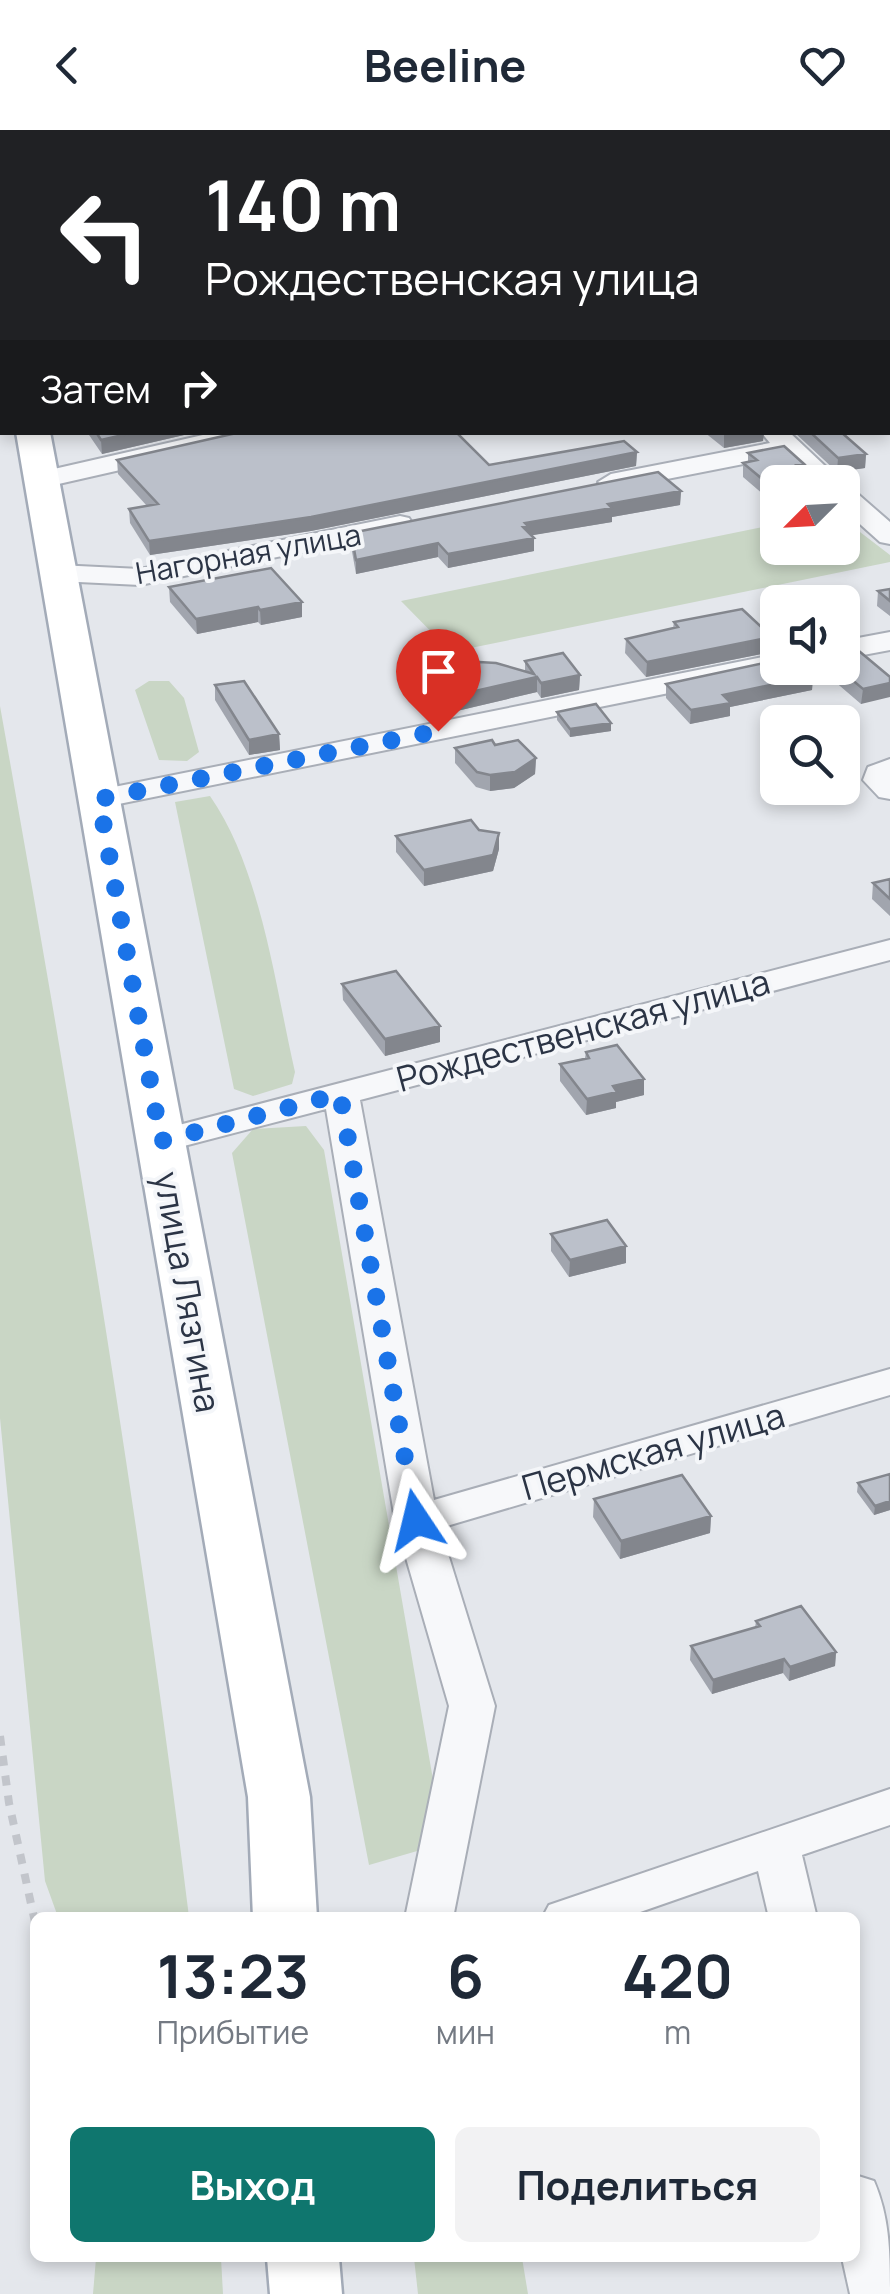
<!DOCTYPE html>
<html lang="ru">
<head>
<meta charset="utf-8">
<style>
  body { margin:0; font-family:Manrope,sans-serif; background:#f2f2f3; color:#1f2937; height:100vh; display:flex; flex-direction:column; font-size:38px; white-space:nowrap }
  * { box-sizing:border-box; margin:0 }
  p { font-size:32px; color:#747a83 }
  .icon { flex:none; width:55px; height:55px; fill:none; stroke:currentColor; stroke-width:2; stroke-linecap:round; stroke-linejoin:round }
  .map { position:relative; flex:1; overflow:hidden }
  .sheet { position:absolute; left:30px; top:1782px; width:830px; height:350px; display:flex; flex-direction:column; background:#fff; border-radius:15px; box-shadow:0 5px 15px #0003 }
  .sheet>* { flex:none }
  .hud { position:absolute; left:0px; top:0px; width:890px; height:305px; box-shadow:0 5px 15px #0003; background:#202124; color:#fff; overflow:hidden }
  .needle { width:65px; rotate:246deg }
  .tools { position:absolute; left:760px; top:335px; display:grid; gap:20px }
  .tools a { display:grid; place-items:center; width:100px; height:100px; border-radius:15px; background:#fff; box-shadow:0 5px 15px #0003; font-size:50px }
  .pin { position:absolute; display:grid; place-items:center; width:85px; height:85px; color:#fff; margin:-102px -42px; border-radius:50% 50% 50% 0; rotate:-45deg; box-shadow:0 0 10px #0007 }
  .pin .icon { rotate:45deg }
  .me { position:absolute; width:110px; margin:-55px; rotate:350deg; stroke-linejoin:round; filter:drop-shadow(0 0 8px #0008) }
  .turn { display:flex; align-items:center; gap:35px; height:210px; padding:0 40px; font-size:45px }
  .turn .icon { width:130px; height:130px; stroke-width:2.5 }
  .turn b { display:block; font-size:70px; line-height:85px }
  .then { display:flex; align-items:center; height:95px; padding:0 40px; background:#0003; gap:20px; font-size:38px }
  .eta { display:flex; justify-content:space-evenly; align-items:center; height:170px; text-align:center }
  .eta b { font-size:60px; font-weight:700; line-height:70px }
  .button { display:flex; gap:20px; margin-top:auto; padding:20px 40px }
  .button a { flex:1; height:115px; border-radius:15px; background:#0f766e; color:#fff; font-size:40px; font-weight:700; line-height:115px; text-align:center }
  .button a+a { background:#f2f2f3; color:#1f2937 }
  header { display:flex; justify-content:space-between; align-items:center; height:130px; padding:0 40px; background:#fff; font-size:45px; font-weight:700 }
  .map>svg:first-child { display:block }
</style>
</head>
<body>
<header><svg class="icon" aria-label="back" viewBox="0 0 24 24"><path d="M15 5l-7 7 7 7"/></svg>Beeline<svg class="icon" aria-label="heart" viewBox="0 0 24 24"><path d="M12 20l-8-8c-3-5 5-10 8-4 3-6 11-1 8 4z"/></svg></header>
<div class="map">
<svg width="890" height="2164" viewBox="0 0 890 2164">
  <rect width="100%" height="100%" fill="#e4e7ec"/>
  <path fill="#c9d6c5" d="M843 389 890 425V432L451 522 401 471 777 394 778 418H842Z
    M149 551H169L184 568 199 622 187 631 159 630 135 560Z
    M0 576C72 978 139 1382 189 1787H58L45 1751 0 1288Z
    M210 666C261 739 275 855 295 942L292 954 253 966 234 959 175 672Z
    M306 996 324 1020 440 1690 424 1719 369 1735 232 1023 253 999Z
    M96 2128H221L223 2164H93Z
    M414 2128H522L528 2164H418Z"/>
  <g fill="none" stroke-linecap="round" stroke-linejoin="round">
    <defs>
      <path id="minor" d="M669 0H692L693 2H670Z
        M0 37H2V49H0Z
        M888 176H890V190H888Z
        M216 302H264L252 310 41 358 28 350 32 344Z
        M761 302H789L842 352H814L784 326 611 360 598 352 611 344 770 313Z
        M842 356 851 358 890 392V414L880 412 842 378Z
        M400 386 409 388 413 394 409 400 140 455 58 451 44 443 58 435 140 439Z
        M890 502V520L842 529V511Z
        M778 524V538L788 539 99 678 88 676 83 669 88 662 99 660Z
        M890 629V669L879 667 863 650 868 637Z
        M890 810V830L360 970 434 1370 890 1239V1265L440 1398 495 1576 453 1788H405L449 1576 395 1390 326 979 161 1022 148 1019 143 1011 148 1003Z
        M890 1659V1695L802 1725 817 1788H769L758 1741 623 1788H542L549 1775Z
        M855 2045 874 2051C890 2088 890 2124 890 2164H850L842 2128H855Z"/>
      <path id="major" d="M0 114 2 115V147H0Z
        M16 302H50L310 1667 317 1788H253L248 1667Z
        M267 2128H339L342 2164H270Z"/>
    </defs>
    <use href="#minor" stroke="#a9aeb7" stroke-width="4"/>
    <use href="#major" stroke="#a3abb8" stroke-width="5"/>
    <path stroke="#c2c5cb" stroke-width="8" stroke-dasharray="10 10" stroke-linecap="butt" d="M0 1606 9 1673 35 1792"/>
    <use href="#minor" fill="#f7f8fa" fill-rule="evenodd"/>
    <use href="#major" fill="#fff" fill-rule="evenodd"/>
  </g>
  <path fill="#a1a5ae" d="M153 0H463L466 2H156Z
    M719 0H856L860 2H723Z
    M87 302H197L102 324Z
    M704 302H764L763 311 724 318Z
    M794 302H841L866 324 865 338 837 342Z
    M637 322 636 336 311 401 150 425 130 393 129 379 147 376 118 344 117 330 489 335Z
    M748 323 804 334V341L816 350 815 352H778L772 372 743 347V333L748 332Z
    M681 361 680 375 612 387V392L532 405 534 408V421L448 438 438 427 356 444 351 416V403Z
    M169 457 302 472V487L261 495 258 492 197 504 170 472Z
    M890 459V486L877 476 878 461Z
    M674 492 771 522 646 547 625 523 626 509 673 498Z
    M525 531 580 545 579 560 541 568 537 562 427 588 525 541Z
    M819 538H842L890 547 861 574Z
    M813 546 812 560 730 577V586L690 594 666 568V554Z
    M215 555 279 604 280 620 249 625 215 570Z
    M557 582 611 593V601L570 607 557 590Z
    M495 615 536 628 535 644 514 658 490 661 476 657 455 633V618Z
    M479 700 499 703V719L493 741 424 756 396 722V706Z
    M890 749V786L872 769 873 753Z
    M342 854 440 912 385 926 343 870Z
    M586 922 644 949V965L616 972V978L586 985 560 951V934L585 928Z
    M551 1104 626 1116V1133L569 1147 551 1121Z
    M890 1344V1380L874 1385 857 1362 858 1353Z
    M594 1369 711 1386 710 1403 620 1429 593 1387Z
    M756 1491 836 1522 835 1536 789 1551 783 1543 712 1564 690 1530 691 1516 755 1498Z"/>
  <path fill="#83868d" d="M166 0H222L223 2H166Z
    M136 302H197L102 324 101 310Z
    M735 302H764L763 311 724 318V305Z
    M637 322 636 336 311 401 150 425 149 411Z
    M866 324 865 338 837 342 838 328Z
    M778 357V371L772 372 773 358Z
    M681 361 680 375 612 387V392L528 406 534 408V421L448 438V424L525 393 608 374Z
    M438 413V427L356 444V430Z
    M302 472V487L261 495 260 480Z
    M258 477V492L197 504 196 489Z
    M772 507 771 522 646 547 647 532Z
    M580 545 579 560 541 568V553Z
    M813 546 812 560 730 577V586L690 594 691 580 723 565Z
    M537 547V562L427 588V572Z
    M890 553V567L861 574 863 559Z
    M611 593V601L570 607V599Z
    M279 604 280 620 249 625V610Z
    M536 628 535 644 514 658 490 661V645Z
    M853 632 851 647 842 649V634Z
    M499 703V719L493 741 424 756V740Z
    M440 896V912L385 926V909Z
    M644 949V965L616 972V978L586 985 587 969 613 956Z
    M626 1116V1133L569 1147 570 1130Z
    M890 1371V1380L874 1385 875 1376Z
    M711 1386 710 1403 620 1429 621 1411Z
    M836 1522 835 1536 789 1551 790 1537Z
    M784 1529 783 1543 712 1564 713 1550Z"/>
  <path fill="#bbc0ca" stroke="#83868d" stroke-width="2.5" d="M231 0H463L466 2H234Z
    M739 0H856L860 2H743Z
    M888 20 890 21V95L888 94Z
    M96 302H136L101 310Z
    M241 302H456L489 335 624 311 637 322 311 387 149 411 129 379 158 374 117 330Z
    M810 302H841L866 324 838 328Z
    M784 316 804 334 797 335 816 350 804 352H778V357L773 358 743 333 757 330 748 323Z
    M658 342 681 361 608 374 612 378 525 393 528 396 523 397 534 408 448 424 438 413 356 430 351 403Z
    M271 438 302 472 260 480 258 477 196 489 169 457Z
    M890 459V471L878 461Z
    M742 479 772 507 647 532 626 509 678 497 674 492Z
    M853 516 890 547V553L863 559 838 538H842V518Z
    M563 523 580 545 541 553 537 547 427 572 465 537 479 532 496 533 534 544 525 531Z
    M778 530V538H803L813 546 723 565 731 573 691 580 666 554Z
    M244 551 279 604 249 610 215 555Z
    M596 574 611 593 570 599 557 582Z
    M492 610 495 615 518 610 536 628 515 642 490 645 477 642 455 618Z
    M842 623 853 632 842 634Z
    M471 690 479 700 499 703 493 725 424 740 396 706Z
    M890 749V769L873 753Z
    M396 841 440 896 385 909 342 854Z
    M617 915 644 949 613 956 617 962 587 969 560 934 589 928 586 922Z
    M607 1090 626 1116 570 1130 551 1104Z
    M890 1344V1371L875 1376 858 1353Z
    M682 1345 711 1386 621 1411 594 1369Z
    M801 1476 836 1522 790 1537 784 1529 713 1550 691 1516 760 1496 756 1491Z"/>
  <g fill="none" stroke-linecap="round" stroke-linejoin="round">
    <path stroke="#1a73e8" stroke-width="18" stroke-dasharray="0 32.4" d="M416 1390 340 964 161 1011 99 669 438 601"/>
  </g>
  <g text-anchor="middle" dominant-baseline="central" stroke-width="8" stroke-linejoin="round" paint-order="stroke">
    <g font-size="30" fill="#2b3445" stroke="#f4f6f9">
      <text transform="translate(248 423) rotate(-10)">Нагорная улица</text>
    </g>
    <g font-size="35" fill="#2b3445" stroke="#f4f6f9">
      <text transform="translate(583 900) rotate(-15)">Рождественская улица</text>
      <text transform="translate(188 1162) rotate(80)">улица Лязгина</text>
      <text transform="translate(653 1321) rotate(-16)">Пермская улица</text>
    </g>
  </g>
</svg>
<div class="tools">
<a><svg class="needle" viewBox="-14 -14 28 28"><path d="M0-13l5 13h-10z" fill="#e53935"/><path d="M0 13l5-13h-10z" fill="#747a83"/></svg></a>
<a><svg class="icon" aria-label="sound" viewBox="0 0 24 24"><path d="M4 9h4l5-4v14l-5-4H4zM17 9q2 3 0 6"/></svg></a>
<a><svg class="icon" aria-label="search" viewBox="0 0 24 24"><circle cx="10" cy="10" r="6"/><path d="M15 15l6 6"/></svg></a>
</div>
<div class="pin" style="left:438px;top:601px;background:#d93025"><svg class="icon" aria-label="arrive" viewBox="0 0 24 24"><path d="M6 21V4h12l-3 4 3 4H6"/></svg></div>
<svg class="me" style="left:416px;top:1390px" viewBox="-20 -20 40 40"><path d="M0-17L14 15 0 8-14 15z" fill="#1a73e8" stroke="#fff" stroke-width="4"/></svg>
<div class="hud">
<div class="turn"><svg class="icon" aria-label="left" viewBox="0 0 24 24"><path d="M17 20v-9H6M10 6l-5 5 5 5"/></svg><div><b>140 m</b>Рождественская улица</div></div>
<div class="then">Затем<svg class="icon" aria-label="right" viewBox="0 0 24 24"><path d="M7 20v-9h11M14 6l5 5-5 5"/></svg></div>
</div>
<section class="sheet">
<div class="eta">
<div><b>13:23</b><p>Прибытие</p></div>
<div><b>6</b><p>мин</p></div>
<div><b>420</b><p>m</p></div>
</div>
<div class="button"><a>Выход</a><a>Поделиться</a></div>
</section>
</div>
</body>
</html>
